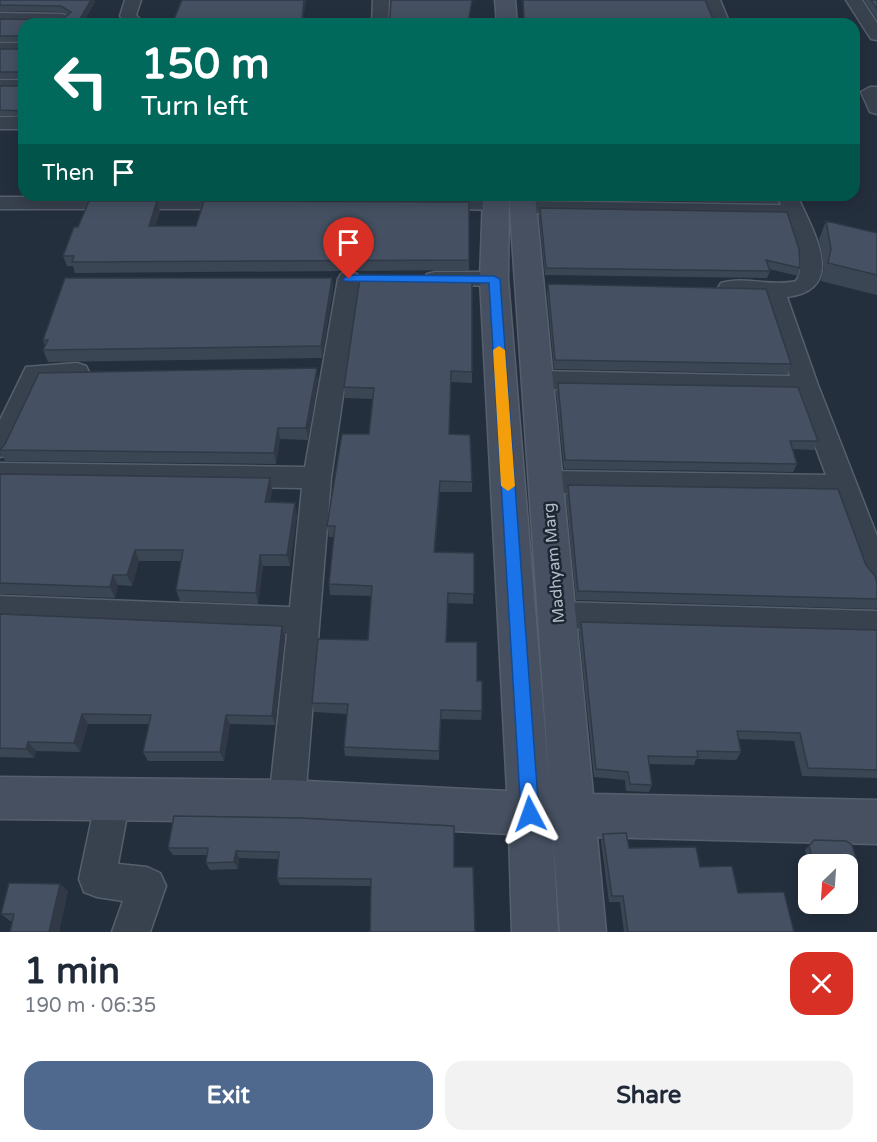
<!DOCTYPE html>
<html lang="en">
<head>
<meta charset="utf-8">
<style>
  body { margin:0; font-family:"Varela Round",sans-serif; background:#f2f2f3; color:#1f2937; height:100vh; display:flex; flex-direction:column; font-size:22px; white-space:nowrap }
  * { box-sizing:border-box; margin:0 }
  p { font-size:20px; color:#747a83 }
  .icon { flex:none; width:33px; height:33px; fill:none; stroke:currentColor; stroke-width:2; stroke-linecap:round; stroke-linejoin:round }
  .map { position:relative; height:932px; overflow:hidden }
  .drawer { display:flex; flex-direction:column; background:#fff; flex:1 }
  .drawer>* { flex:none }
  .banner { position:absolute; left:18px; top:18px; width:842px; height:183px; border-radius:18px; box-shadow:0 3px 15px #0003; background:#00695c; color:#fff; overflow:hidden }
  .needle { width:39px; rotate:205deg }
  .controls { position:absolute; left:798px; top:854px; display:grid; gap:12px }
  .controls a { display:grid; place-items:center; width:60px; height:60px; border-radius:12px; background:#fff; box-shadow:0 3px 15px #0003; font-size:30px }
  .pin { position:absolute; display:grid; place-items:center; width:51px; height:51px; color:#fff; margin:-62px -26px; border-radius:50% 50% 50% 0; rotate:-45deg; box-shadow:0 0 6px #0007 }
  .pin .icon { rotate:45deg }
  .me { position:absolute; width:66px; margin:-33px; rotate:356deg; stroke-linejoin:round; filter:drop-shadow(0 0 4px #0008) }
  .turn { display:flex; align-items:center; gap:21px; height:126px; padding:0 24px; font-size:27px }
  .turn .icon { width:78px; height:78px; stroke-width:2.5 }
  .turn b { display:block; font-size:42px; line-height:51px }
  .then { display:flex; align-items:center; height:57px; padding:0 24px; background:#0003; gap:12px; font-size:22px }
  .round { display:grid; place-items:center; flex:none; width:63px; height:63px; border-radius:18px; background:#f2f2f3 }
  .head { display:flex; align-items:center; justify-content:space-between; height:102px; padding:0 24px }
  h1 { font-size:36px; font-weight:800; line-height:45px }
  .primary-button { display:flex; gap:12px; margin-top:auto; padding:12px 24px }
  .primary-button a { flex:1; height:69px; border-radius:18px; background:#4f688e; color:#fff; font-size:24px; font-weight:800; line-height:69px; text-align:center }
  .primary-button a+a { background:#f2f2f3; color:#1f2937 }
  .map>svg:first-child { display:block }
</style>
</head>
<body>
<div class="map">
<svg width="877" height="932" viewBox="0 0 877 932">
  <rect width="100%" height="100%" fill="#242f3e"/>
  <g fill="none" stroke-linecap="round" stroke-linejoin="round">
    <defs>
      <path id="street" d="M125 0H141L136 15 144 24H127L120 16Z
        M373 0H389L388 24H372Z
        M704 0H720L730 24H714Z
        M846 0H862L877 23V40L871 39Z
        M0 13 63 14 71 19 63 24 0 23Z
        M0 43H24V53H0Z
        M0 80H24V90H0Z
        M870 87H877V114L870 112 861 92Z
        M0 117H24V129H0Z
        M348 195H368L364 207H350L347 203Z
        M777 195H797C813 231 849 289 787 297L818 385 877 536V586L867 583 862 574 834 497 547 493 537 490 533 482 537 474 547 471 826 475 796 394 538 389 529 386 526 380 529 374 538 371 790 376 764 298 721 293 718 288 721 283C745 276 772 287 796 281 808 264 793 234 786 217L524 213 517 211 514 207 517 203 524 201 781 205Z
        M0 197H240L247 199 250 203 247 207 240 209H0Z
        M432 198H496L503 200 506 204 503 208 496 210 425 208 422 204 425 200Z
        M349 272 357 274 360 279 331 478 305 801 299 813 287 818 275 813 269 801 287 634 0 622V596L290 607 302 488 0 483V463L305 467 338 279 341 274Z
        M435 272H494L502 274 505 279 502 284 494 286 427 284 424 279 427 274Z
        M77 363 86 366 89 372 86 378 43 382 9 454 0 457V420L26 367Z
        M558 602 877 611V637L558 628 547 624 543 615 547 606Z
        M113 782 125 787 130 799 118 864 147 867 160 873 166 886 150 932H112L123 901 97 897 84 892 79 879 96 799 101 787Z"/>
      <path id="secondary" d="M495 0H515L517 24H497Z
        M483 195H509L508 279 550 793 509 195H535L593 794 877 800V844L597 837 606 932H560L553 836 558 932H512L509 834 287 822 0 819V777L287 780 507 791 480 279Z"/>
    </defs>
    <use href="#street" stroke="#565f6c" stroke-width="3"/>
    <use href="#secondary" stroke="#565f6c" stroke-width="3"/>
    <use href="#street" fill="#38414e" fill-rule="evenodd"/>
    <use href="#secondary" fill="#465061" fill-rule="evenodd"/>
  </g>
  <path fill="#3b4654" d="M0 0H94L95 2 82 24H24V117L0 115V86H23V78H0V49H24V41H0V19L61 20 68 15 63 12 0 11Z
    M865 0H877V19L865 1Z
    M211 195H470V196Z
    M537 195H780V196L778 203 538 199Z
    M157 201 160 212 155 226 469 260V270L75 273 73 266H67L63 256 78 227Z
    M540 208 800 268 798 276 769 269 770 271 767 278 545 275 539 215Z
    M826 221 877 233V295L821 281 824 267 819 239Z
    M332 278 333 289 322 358 48 362 43 350 45 346 43 340Z
    M360 278 472 372V383L451 382 449 434 472 482V492H440L435 552 474 553 473 604 448 603 446 642 477 681 482 711 481 720 440 719 439 760 345 756 344 747 347 714 314 712 312 703 368 640 371 596 330 595 329 584 334 537H329L327 526 369 434 373 399 345 398 344 387Z
    M548 284 791 364 787 374 554 369 547 294Z
    M318 379 308 440 280 439 276 464 5 461 0 451V449L5 444Z
    M558 383 818 441 814 450 793 449 797 464 793 472 564 469 556 392Z
    M0 474 272 490 270 502 297 514 290 566H263L258 604 180 601 176 590 181 561H139L132 586 118 585 115 598 0 594Z
    M568 485 866 565 877 583V608L876 609 576 600 566 496Z
    M0 614 285 636 275 725 230 724 224 761H148L143 752 149 724H88L80 752 36 751 34 758 0 757Z
    M581 622 877 630V778L802 776 794 741 738 739 741 752 736 760 696 759 694 765 649 764 652 785 649 792 626 791 625 780 594 777 579 631Z
    M454 826 370 886 280 885 277 878 278 859 239 858 238 869 210 870 206 863 207 855H173L168 848Z
    M603 834 629 848 700 867 794 932H624L620 902H609L601 841Z
    M814 840 846 841 852 845 858 864 848 878V864H809L805 850Z
    M60 884 68 891 59 932H10L13 921H10L1 914Z"/>
  <path fill="#303945" d="M91 0H94L95 2 82 24H77Z
    M304 0H306L303 24 302 21Z
    M157 201 160 212 152 236 149 226Z
    M332 278 333 289 322 358 321 346Z
    M317 368 318 379 308 440 306 428Z
    M278 428 280 439 276 464 274 453Z
    M270 478 272 490 268 513 265 502Z
    M440 481V492L434 562V552Z
    M295 503 297 514 290 566 287 555Z
    M135 550 139 561 132 586 127 575Z
    M260 555 263 566 258 604 256 593Z
    M113 575 118 585 115 598 110 587Z
    M282 626 285 636 275 725 272 716Z
    M82 714 88 724 80 752 74 743Z
    M226 715 230 724 224 761 220 752Z
    M28 742 36 751 34 758 26 749Z
    M236 851 239 858 238 869 234 862Z
    M60 884 68 891 59 932H49Z"/>
  <path fill="#455162" stroke="#303945" stroke-width="1.5" d="M0 0H91L77 24H24V111L0 110V86H23L24 72H0V49H24V36H0V19L61 20 71 12 61 6 0 5Z
    M182 0H304L302 21 383 23 390 17 391 0H472L468 24H172Z
    M523 0H705L713 19 721 20 723 24H518L517 20 524 19Z
    M871 0H877V9Z
    M722 195H780V196Z
    M89 201H157L149 226H196L204 201 469 202V260L72 262 74 256H63L74 227H78Z
    M540 208 787 212 799 249 800 268 766 260 770 271 546 268Z
    M826 221 877 233V275L828 263 831 249Z
    M472 277V372L451 371 449 434 470 435 472 482 440 481 434 552 474 553V594L448 593 446 642H477V681H482V711L441 710 439 751 344 747 348 704 312 703 318 639 368 640 372 586 329 584 335 526H327L342 434H369L374 388 344 387 360 278Z
    M65 278H332L321 346 43 350 48 340H43Z
    M548 284 766 289 791 364 555 360Z
    M317 368 306 428H278L274 453 0 450 5 444 39 373Z
    M558 383 798 387 818 441H790L797 464 565 460Z
    M0 474 270 478 265 502 295 503 287 555H260L256 593 176 590 183 550H135L127 575H113L110 587 0 583Z
    M568 485 838 489 866 565 875 576 877 583V599L578 591Z
    M0 614 282 626 272 716 226 715 220 752H143L151 715 82 714 74 743 28 742 26 749 0 748Z
    M581 622 877 630V770L808 768 800 733 737 731 741 752 697 751 698 757 648 756 652 785 630 784 628 772 596 769Z
    M174 816 300 818 454 826V867H473L475 932H370L371 879 277 878 279 852 236 851 234 862 206 863 208 848H168Z
    M626 833 629 848 696 847 700 867 732 866 738 893 784 892 794 932H628L623 896H612L603 834Z
    M814 840 846 841 852 845 858 864 849 877H848V864H814L809 846Z
    M9 883 60 884 49 932H10L14 914H1Z"/>
  <path fill="#1a73e8" stroke="#114b97" stroke-width="1.5" d="M349 275 494 276 500 279 539 814 536 821 530 823 523 821 521 814 489 283 345 281 343 279Z"/>
  <path fill="#f59e0b" d="M499 346 505 350 515 486 508 491 501 486 493 350Z"/>
  <g text-anchor="middle" dominant-baseline="central" stroke-width="5" stroke-linejoin="round" paint-order="stroke">
    <g font-size="16" fill="#b4bcc9" stroke="#1d2633">
      <text transform="translate(554 563) rotate(-95)">Madhyam Marg</text>
    </g>
  </g>
</svg>
<div class="controls">
<a><svg class="needle" viewBox="-14 -14 28 28"><path d="M0-13l5 13h-10z" fill="#e53935"/><path d="M0 13l5-13h-10z" fill="#747a83"/></svg></a>
</div>
<div class="pin" style="left:349px;top:279px;background:#d93025"><svg class="icon" aria-label="arrive" viewBox="0 0 24 24"><path d="M6 21V4h12l-3 4 3 4H6"/></svg></div>
<svg class="me" style="left:530px;top:814px" viewBox="-20 -20 40 40"><path d="M0-17L14 15 0 8-14 15z" fill="#1a73e8" stroke="#fff" stroke-width="4"/></svg>
<div class="banner">
<div class="turn"><svg class="icon" aria-label="left" viewBox="0 0 24 24"><path d="M17 20v-9H6M10 6l-5 5 5 5"/></svg><div><b>150 m</b>Turn left</div></div>
<div class="then">Then<svg class="icon" aria-label="arrive" viewBox="0 0 24 24"><path d="M6 21V4h12l-3 4 3 4H6"/></svg></div>
</div>
</div>
<section class="drawer">
<div class="head"><div><h1>1 min</h1><p>190 m · 06:35</p></div><a class="round" style="background:#d93025;color:#fff"><svg class="icon" aria-label="close" viewBox="0 0 24 24"><path d="M6 6l12 12M18 6L6 18"/></svg></a></div>
<div class="primary-button"><a>Exit</a><a>Share</a></div>
</section>
</body>
</html>
